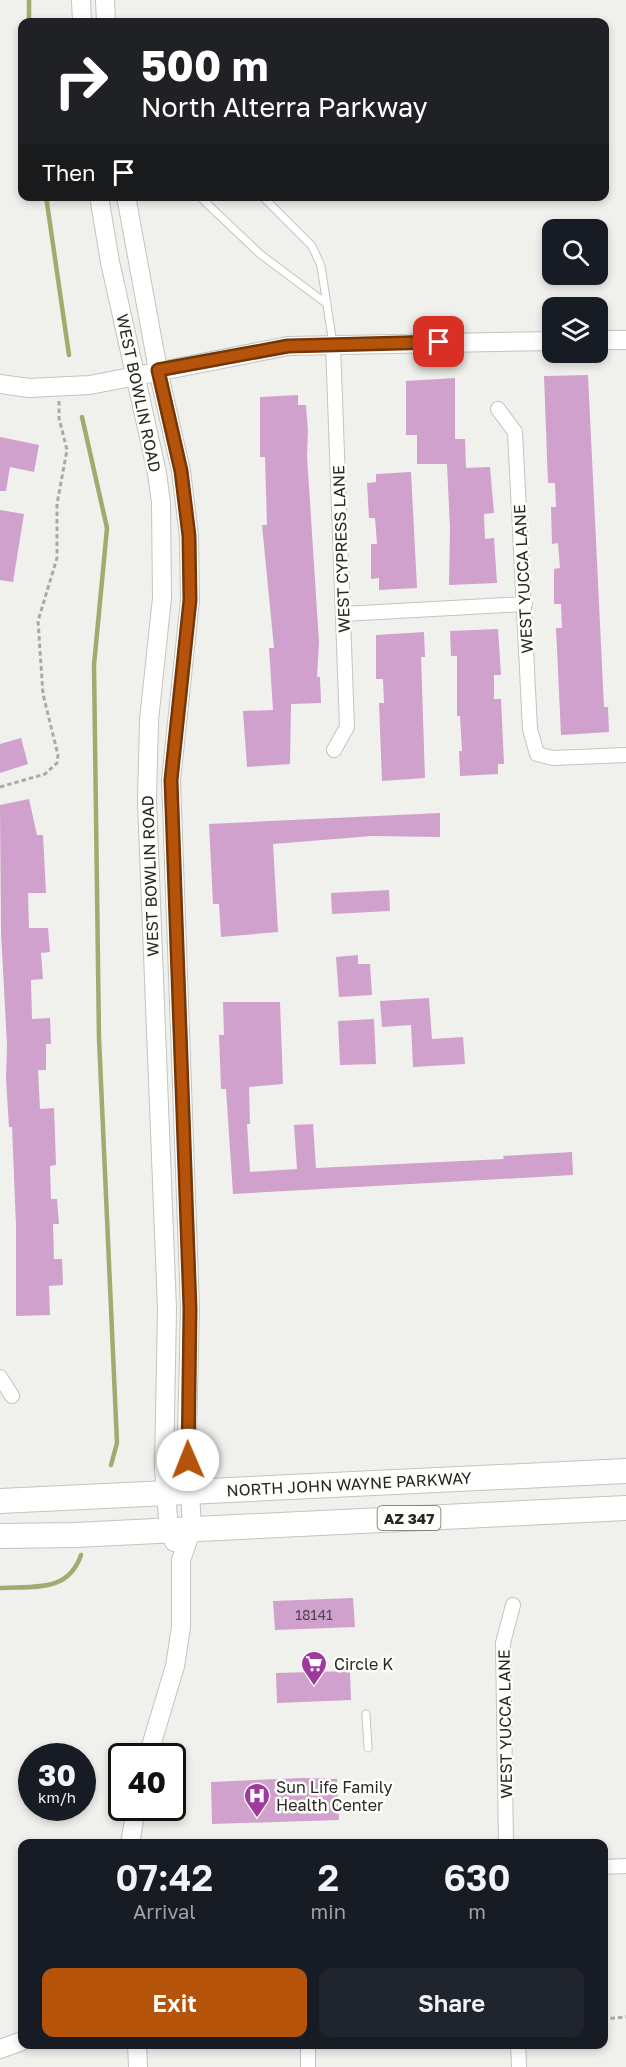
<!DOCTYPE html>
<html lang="en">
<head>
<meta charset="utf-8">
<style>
  body { margin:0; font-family:"Golos Text",sans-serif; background:#20242c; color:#f1f3f6; height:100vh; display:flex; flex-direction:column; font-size:22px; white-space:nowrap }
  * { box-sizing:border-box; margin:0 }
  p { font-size:20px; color:#9ea1a6 }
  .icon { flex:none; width:33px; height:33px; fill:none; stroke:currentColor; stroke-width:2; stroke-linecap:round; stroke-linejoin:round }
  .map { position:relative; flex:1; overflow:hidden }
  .panel { position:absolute; left:18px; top:1839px; width:590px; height:210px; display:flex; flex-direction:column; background:#171b24; border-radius:12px; box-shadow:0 3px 9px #0003 }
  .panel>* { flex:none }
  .banner { position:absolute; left:18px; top:18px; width:591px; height:183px; border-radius:12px; box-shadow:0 3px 9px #0003; background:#202124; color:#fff; overflow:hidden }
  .controls { position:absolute; left:542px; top:219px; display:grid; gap:12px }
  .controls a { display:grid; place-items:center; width:66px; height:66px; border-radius:12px; background:#171b24; box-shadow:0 3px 9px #0003; font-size:30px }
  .speed { position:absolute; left:18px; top:1743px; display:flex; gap:12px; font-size:30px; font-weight:700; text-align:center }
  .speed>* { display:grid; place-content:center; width:78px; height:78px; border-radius:50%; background:#171b24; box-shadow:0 3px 9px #0003; line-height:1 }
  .speed small { font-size:15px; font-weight:400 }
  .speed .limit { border:3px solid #111; border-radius:9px; background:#fff; color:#111 }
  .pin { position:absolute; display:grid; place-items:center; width:51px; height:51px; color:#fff; margin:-26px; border-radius:12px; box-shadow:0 3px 9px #0006 }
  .me { position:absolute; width:66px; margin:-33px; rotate:359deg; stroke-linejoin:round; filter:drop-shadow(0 0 4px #0008) }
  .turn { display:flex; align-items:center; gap:21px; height:126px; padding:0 24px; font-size:27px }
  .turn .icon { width:78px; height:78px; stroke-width:2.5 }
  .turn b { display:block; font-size:42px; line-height:51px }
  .then { display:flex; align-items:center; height:57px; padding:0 24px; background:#0003; gap:12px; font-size:22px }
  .eta { display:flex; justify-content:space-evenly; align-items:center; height:102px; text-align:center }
  .eta b { font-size:36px; font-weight:600; line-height:42px }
  .button { display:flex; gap:12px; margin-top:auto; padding:12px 24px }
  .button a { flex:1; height:69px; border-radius:12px; background:#b45309; color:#fff; font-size:24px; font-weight:600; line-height:69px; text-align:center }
  .button a+a { background:#20242c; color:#f1f3f6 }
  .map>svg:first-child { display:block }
</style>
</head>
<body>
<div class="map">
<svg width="626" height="2067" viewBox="0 0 626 2067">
  <rect width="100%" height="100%" fill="#f0f1ec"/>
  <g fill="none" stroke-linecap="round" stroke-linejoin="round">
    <path stroke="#a4aa6f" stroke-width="4.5" d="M29 0V22
      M46 196 69 355
      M82 417 107 528 94 665 99 1038 117 1443 111 1465
      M0 1588C34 1586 68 1593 81 1555"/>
  </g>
  <path fill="#d0a1cd" d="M588 375 604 707H608L609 732 561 735 556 628H562L561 604H554V569L560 568 558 543 552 544 551 507H556L555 483H548L544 376Z
    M455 378V439H465L466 468 490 467 494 513 484 514 485 539 494 538 497 583 449 585 450 528 447 464H417V435H406V381Z
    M298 395V405H306L308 431 307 456 319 642 317 677H320L321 703 291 704 290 764 247 767 243 711 273 710 269 648H274L262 525H267L265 457H260V397Z
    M0 437 39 445 34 472 10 467 6 491H0Z
    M411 472 417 588 379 590V578L371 579V544H377L375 518H369L367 483 376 482V474Z
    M0 510 24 514 13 582 0 580Z
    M498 629 501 675H494V699H501L504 764H498V774L460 776 459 751H462L460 716H457V656H451L450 631Z
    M424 632 425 657H421L425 778 382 781 379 703H384L383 679H376V635Z
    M21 738 28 764 0 773V744Z
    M29 799 37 835H43L46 893H28L29 928H48L50 952 41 953 43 979 31 980 32 1019 50 1018 51 1044H46V1070H38L40 1109 54 1108 56 1165 50 1166 51 1199H57L59 1224H53L54 1259H62L63 1285 49 1286 50 1315 16 1316V1226L12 1127H9L6 1079 7 1045 1 932 0 805Z
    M440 813V837L372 836 273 844 278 932 221 937 219 904H213L209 824Z
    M389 890 390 911 332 914 331 893Z
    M358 955V964H370L372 995 339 997 336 957Z
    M429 998 432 1039 463 1037 465 1064 413 1067 411 1025 382 1027 380 1001Z
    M223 1002H280L283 1084 249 1087 250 1124H247L250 1172 297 1169 294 1125 313 1124 316 1168 504 1159 503 1156 572 1152 573 1175 233 1194 226 1089H221L219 1035H224Z
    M374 1019 376 1064 340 1065 338 1021Z
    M353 1598 355 1627 275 1630 273 1601Z
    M350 1671 351 1700 277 1703 276 1673Z
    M302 1778 337 1779 339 1820 212 1824 211 1782Z"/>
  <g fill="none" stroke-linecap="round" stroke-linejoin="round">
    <defs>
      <path id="lane" d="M199 196 260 254 327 304
        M262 196 312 246 321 266 333 344
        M366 1714 368 1748"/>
      <path id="street" d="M333 344 347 727 334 750
        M498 409 515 432 530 729 537 754 553 758 626 755
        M343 614 525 604
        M0 1377 12 1396
        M506 1844 503 1643 513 1605
        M603 1867 626 1866
        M518 2044 519 2067
        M308 2067V2044"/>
      <path id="secondary" d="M81 0 82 22
        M105 0 106 22
        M99 196 110 262 157 473 161 503 162 598 149 720 147 801 167 1309 164 1468 169 1530 174 1542
        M126 196 158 370 181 471 189 536 190 600 171 780 190 1309 187 1435 192 1529 181 1560V1627L175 1666 148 1756
        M597 340H626
        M0 384 29 388 90 385 288 346 552 341
        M130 1844 136 1808
        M137 2044 138 2067
        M0 2049 22 2041"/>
      <path id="highway" d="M0 1501 626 1471
        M0 1536 75 1535 626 1508"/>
    </defs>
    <use href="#lane" stroke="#c3c4bf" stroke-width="9"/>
    <use href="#street" stroke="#c3c4bf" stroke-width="16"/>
    <use href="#secondary" stroke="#c3c4bf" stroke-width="20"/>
    <use href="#highway" stroke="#c3c4bf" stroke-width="26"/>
    <path stroke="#a9a9a5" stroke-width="3" stroke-dasharray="4.5 3" stroke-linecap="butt" d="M0 787 45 774 57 763 58 755 43 694 38 621 57 558V504L67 450 59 418V401
      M603 2019 626 2017"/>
    <use href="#lane" stroke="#fff" stroke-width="7"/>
    <use href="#street" stroke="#fff" stroke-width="14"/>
    <use href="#secondary" stroke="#fff" stroke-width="18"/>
    <use href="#highway" stroke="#fff" stroke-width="24"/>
  </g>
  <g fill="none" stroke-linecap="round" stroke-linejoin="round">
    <defs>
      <path id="route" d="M188 1460 190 1309 171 780 190 600 189 536 181 471 158 370 288 346 439 342"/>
    </defs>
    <use href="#route" stroke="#753606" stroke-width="15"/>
    <use href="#route" stroke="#b45309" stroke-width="10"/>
  </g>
  <defs>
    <symbol id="supermarket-pin" viewBox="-11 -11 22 30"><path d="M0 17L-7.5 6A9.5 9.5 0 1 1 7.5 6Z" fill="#9f399d" stroke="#fdfef9"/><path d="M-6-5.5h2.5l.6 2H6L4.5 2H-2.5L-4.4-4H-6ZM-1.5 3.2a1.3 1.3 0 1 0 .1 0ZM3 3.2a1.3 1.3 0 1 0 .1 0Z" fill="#fff"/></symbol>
    <symbol id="hospital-pin" viewBox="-11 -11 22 30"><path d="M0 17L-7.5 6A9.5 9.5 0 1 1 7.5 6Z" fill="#9f399d" stroke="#fdfef9"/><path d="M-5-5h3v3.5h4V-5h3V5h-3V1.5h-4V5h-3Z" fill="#fff"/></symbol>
  </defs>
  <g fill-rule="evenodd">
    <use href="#supermarket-pin" x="299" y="1649" width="30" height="40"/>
    <use href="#hospital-pin" x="242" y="1781" width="30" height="40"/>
  </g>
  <g text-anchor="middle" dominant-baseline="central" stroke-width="5" stroke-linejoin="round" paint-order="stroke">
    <g font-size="14" fill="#51464f">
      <text x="314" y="1614">18141</text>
    </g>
    <rect fill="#fdfef9" stroke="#676865" stroke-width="1.5" x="377.5" y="1506" width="63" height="24" rx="4.5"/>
    <g font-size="15" font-weight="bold" fill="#272725">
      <text x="409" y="1518">AZ 347</text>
    </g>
    <g font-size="16" fill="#272725" stroke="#fdfef9">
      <text transform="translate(139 393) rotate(78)">WEST BOWLIN ROAD</text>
      <text transform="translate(341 549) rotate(-92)">WEST CYPRESS LANE</text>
      <text transform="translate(523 579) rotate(-93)">WEST YUCCA LANE</text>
      <text transform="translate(150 876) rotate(-92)">WEST BOWLIN ROAD</text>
      <text transform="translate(349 1484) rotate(-3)">NORTH JOHN WAYNE PARKWAY</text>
      <text transform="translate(505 1724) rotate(-91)">WEST YUCCA LANE</text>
    </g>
    <g font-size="16" fill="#272725" stroke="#fdfef9" text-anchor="start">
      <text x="334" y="1664">Circle K</text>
      <text x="276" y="1787">Sun Life Family<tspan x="276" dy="18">Health Center</tspan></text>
    </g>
  </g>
</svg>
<div class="controls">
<a><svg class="icon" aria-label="search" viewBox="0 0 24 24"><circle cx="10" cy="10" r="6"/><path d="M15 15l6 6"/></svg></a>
<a><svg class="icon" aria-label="layers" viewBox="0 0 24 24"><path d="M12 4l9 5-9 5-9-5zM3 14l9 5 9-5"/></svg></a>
</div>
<div class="speed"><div>30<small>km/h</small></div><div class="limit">40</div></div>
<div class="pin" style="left:439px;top:342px;background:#d93025"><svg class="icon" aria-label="arrive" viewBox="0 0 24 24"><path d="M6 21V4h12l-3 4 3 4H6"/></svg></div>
<svg class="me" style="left:188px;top:1460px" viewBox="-20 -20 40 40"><circle r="19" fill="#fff"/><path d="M0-13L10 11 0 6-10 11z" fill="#b45309"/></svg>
<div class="banner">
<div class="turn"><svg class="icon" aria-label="right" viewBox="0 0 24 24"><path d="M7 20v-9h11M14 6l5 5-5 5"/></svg><div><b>500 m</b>North Alterra Parkway</div></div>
<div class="then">Then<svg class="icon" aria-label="arrive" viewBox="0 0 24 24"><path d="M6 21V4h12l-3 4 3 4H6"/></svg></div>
</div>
<section class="panel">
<div class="eta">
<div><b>07:42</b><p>Arrival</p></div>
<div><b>2</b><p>min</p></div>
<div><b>630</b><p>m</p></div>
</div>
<div class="button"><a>Exit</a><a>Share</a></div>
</section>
</div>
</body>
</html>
